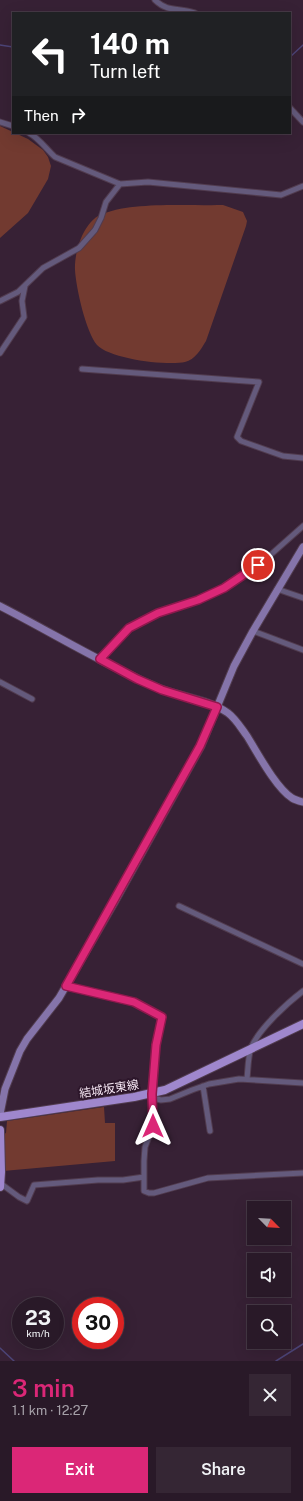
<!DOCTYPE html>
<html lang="en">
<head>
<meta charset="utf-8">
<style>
  body { margin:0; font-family:"Public Sans","Noto Sans JP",sans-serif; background:#352634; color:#f1f3f6; height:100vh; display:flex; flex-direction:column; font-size:15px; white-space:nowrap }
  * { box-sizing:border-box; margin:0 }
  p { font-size:13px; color:#a5a0a8 }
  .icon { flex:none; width:22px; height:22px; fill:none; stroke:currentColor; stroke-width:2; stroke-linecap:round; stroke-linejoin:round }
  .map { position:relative; height:1361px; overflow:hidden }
  .drawer { display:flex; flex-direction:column; background:#291928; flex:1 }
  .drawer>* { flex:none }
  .hud { position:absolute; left:12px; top:12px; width:279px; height:122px; border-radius:0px; box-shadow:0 4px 16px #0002,0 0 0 1px #453845; background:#202124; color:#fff; overflow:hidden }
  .needle { width:26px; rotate:114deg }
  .controls { position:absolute; left:247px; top:1201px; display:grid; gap:8px }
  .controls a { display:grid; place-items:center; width:44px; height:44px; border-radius:0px; background:#291928; box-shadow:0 4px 16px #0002,0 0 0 1px #453845; font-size:20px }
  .speed { position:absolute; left:12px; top:1297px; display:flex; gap:8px; font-size:20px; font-weight:700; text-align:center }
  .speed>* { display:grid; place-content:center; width:52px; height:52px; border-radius:50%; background:#291928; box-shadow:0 4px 16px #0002,0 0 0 1px #453845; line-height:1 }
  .speed small { font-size:10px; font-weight:400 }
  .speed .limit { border:6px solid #d22; background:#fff; color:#111 }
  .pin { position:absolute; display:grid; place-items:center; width:34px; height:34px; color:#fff; margin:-17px; border:2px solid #fff; border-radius:50%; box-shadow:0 1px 4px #0007 }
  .me { position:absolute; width:44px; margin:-22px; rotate:0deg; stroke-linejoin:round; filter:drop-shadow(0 0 3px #0008) }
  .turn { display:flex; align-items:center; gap:14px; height:84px; padding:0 12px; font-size:18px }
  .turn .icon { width:52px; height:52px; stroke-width:2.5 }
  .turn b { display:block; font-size:28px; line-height:34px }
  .then { display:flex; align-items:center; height:38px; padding:0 12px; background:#0003; gap:8px; font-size:15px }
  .round { display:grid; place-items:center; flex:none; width:42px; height:42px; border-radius:0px; background:#352634 }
  .head { display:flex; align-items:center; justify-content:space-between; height:68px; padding:0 12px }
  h1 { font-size:24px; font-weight:600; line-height:30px; color:#db2777 }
  .action { display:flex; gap:8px; margin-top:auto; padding:8px 12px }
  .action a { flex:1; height:46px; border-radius:0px; background:#db2777; color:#fff; font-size:16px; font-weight:600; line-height:46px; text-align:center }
  .action a+a { background:#352634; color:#f1f3f6 }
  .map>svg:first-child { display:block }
</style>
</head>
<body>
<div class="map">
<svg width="303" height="1361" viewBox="0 0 303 1361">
  <rect width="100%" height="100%" fill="#372135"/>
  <path fill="#723a30" d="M0 126 28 139 43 150 48 157 51 166 48 179 28 213 0 238Z
    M223 205 243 212 247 221 246 226 206 341C201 349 195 360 185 362 167 366 110 359 97 345 86 332 76 288 75 270 74 253 83 223 100 215 130 201 189 206 223 205Z
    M104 1107 105 1123H115V1161L3 1171 4 1134 6 1133 7 1121Z"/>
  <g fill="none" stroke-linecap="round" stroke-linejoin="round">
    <path stroke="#4c4477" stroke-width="1.5" d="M0 45 13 47
      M290 57 303 45
      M0 1348 14 1361
      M276 1361 303 1344"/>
    <defs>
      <path id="street" d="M155 0C168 13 180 7 195 13
        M290 108 303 122
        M0 122 13 126
        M29 133C40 139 46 149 55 157L120 184 148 182 281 195 303 186
        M0 301 18 292 43 268 79 248 95 230 101 218 106 202 120 184
        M0 353 24 317 22 301 25 286
        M82 369 259 382 237 437 241 441 283 456 303 458
        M277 589 303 598
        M253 631 303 650
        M100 659 129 628 158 613 198 600 225 588 240 578 267 558 303 526
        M0 682 32 699
        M179 906 303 964
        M66 986 135 1002 162 1017 156 1045 153 1094V1126L145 1147 144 1161V1191L149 1193H154L208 1178 303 1173
        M247 1079C248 1069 248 1057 251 1048 258 1030 287 1003 303 991
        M203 1086 210 1131
        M153 1098 161 1100 170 1099 192 1090 209 1084 239 1079 303 1083
        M0 1183 19 1197 27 1201 34 1185 98 1180H123L144 1177"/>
      <path id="secondary" d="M0 606C51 632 101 663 154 686 177 697 207 698 228 713 236 719 241 728 247 736 257 752 276 788 292 798 295 800 299 801 303 802
        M0 1114 5 1089 20 1051 27 1039 59 998 114 903 201 746 234 666 253 631 303 547"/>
      <path id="primary" d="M0 1117 134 1097 165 1090 303 1024
        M0 1130 1 1172 0 1187"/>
    </defs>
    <use href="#street" stroke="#513c4f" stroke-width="7"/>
    <use href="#secondary" stroke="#513c4f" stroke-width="9"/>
    <use href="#primary" stroke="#513c4f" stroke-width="10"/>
    <use href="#street" stroke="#645a7c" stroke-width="5"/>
    <use href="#secondary" stroke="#8574aa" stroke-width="7"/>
    <use href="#primary" stroke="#9f87cd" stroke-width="8"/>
  </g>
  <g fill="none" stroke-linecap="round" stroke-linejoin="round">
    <defs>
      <path id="route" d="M153 1126 152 1094 156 1045 162 1017 134 1002 66 986 200 746 217 707 162 690 137 679 100 659 129 628 158 613 198 600 224 588 258 565"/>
    </defs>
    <use href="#route" stroke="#8e194d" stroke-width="10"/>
    <use href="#route" stroke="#db2777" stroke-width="7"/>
  </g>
  <g text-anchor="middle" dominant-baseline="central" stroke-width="4" stroke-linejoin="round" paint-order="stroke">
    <g font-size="12" fill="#f3e4f1" stroke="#2d172b">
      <text transform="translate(109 1089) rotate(-9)">結城坂東線</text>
    </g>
  </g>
</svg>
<div class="controls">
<a><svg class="needle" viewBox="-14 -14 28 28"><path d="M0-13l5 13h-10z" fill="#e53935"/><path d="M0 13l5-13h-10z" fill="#a5a0a8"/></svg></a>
<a><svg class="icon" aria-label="sound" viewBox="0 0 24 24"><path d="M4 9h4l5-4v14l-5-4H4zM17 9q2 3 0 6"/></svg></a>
<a><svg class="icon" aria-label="search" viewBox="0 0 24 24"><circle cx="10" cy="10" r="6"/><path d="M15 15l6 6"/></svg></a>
</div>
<div class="speed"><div>23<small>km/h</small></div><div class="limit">30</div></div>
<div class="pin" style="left:258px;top:565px;background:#d93025"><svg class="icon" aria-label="arrive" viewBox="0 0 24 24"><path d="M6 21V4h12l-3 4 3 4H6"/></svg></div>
<svg class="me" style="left:153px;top:1126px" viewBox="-20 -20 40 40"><path d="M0-17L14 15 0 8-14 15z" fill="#db2777" stroke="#fff" stroke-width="4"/></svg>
<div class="hud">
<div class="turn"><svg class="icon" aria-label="left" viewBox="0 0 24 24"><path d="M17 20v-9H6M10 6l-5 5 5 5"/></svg><div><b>140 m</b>Turn left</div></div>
<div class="then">Then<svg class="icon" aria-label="right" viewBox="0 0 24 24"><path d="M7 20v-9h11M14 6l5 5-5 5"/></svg></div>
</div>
</div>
<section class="drawer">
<div class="head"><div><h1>3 min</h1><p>1.1 km · 12:27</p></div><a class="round"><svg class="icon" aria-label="close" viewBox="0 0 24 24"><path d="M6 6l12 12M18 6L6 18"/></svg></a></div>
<div class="action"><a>Exit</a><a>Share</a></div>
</section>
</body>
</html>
